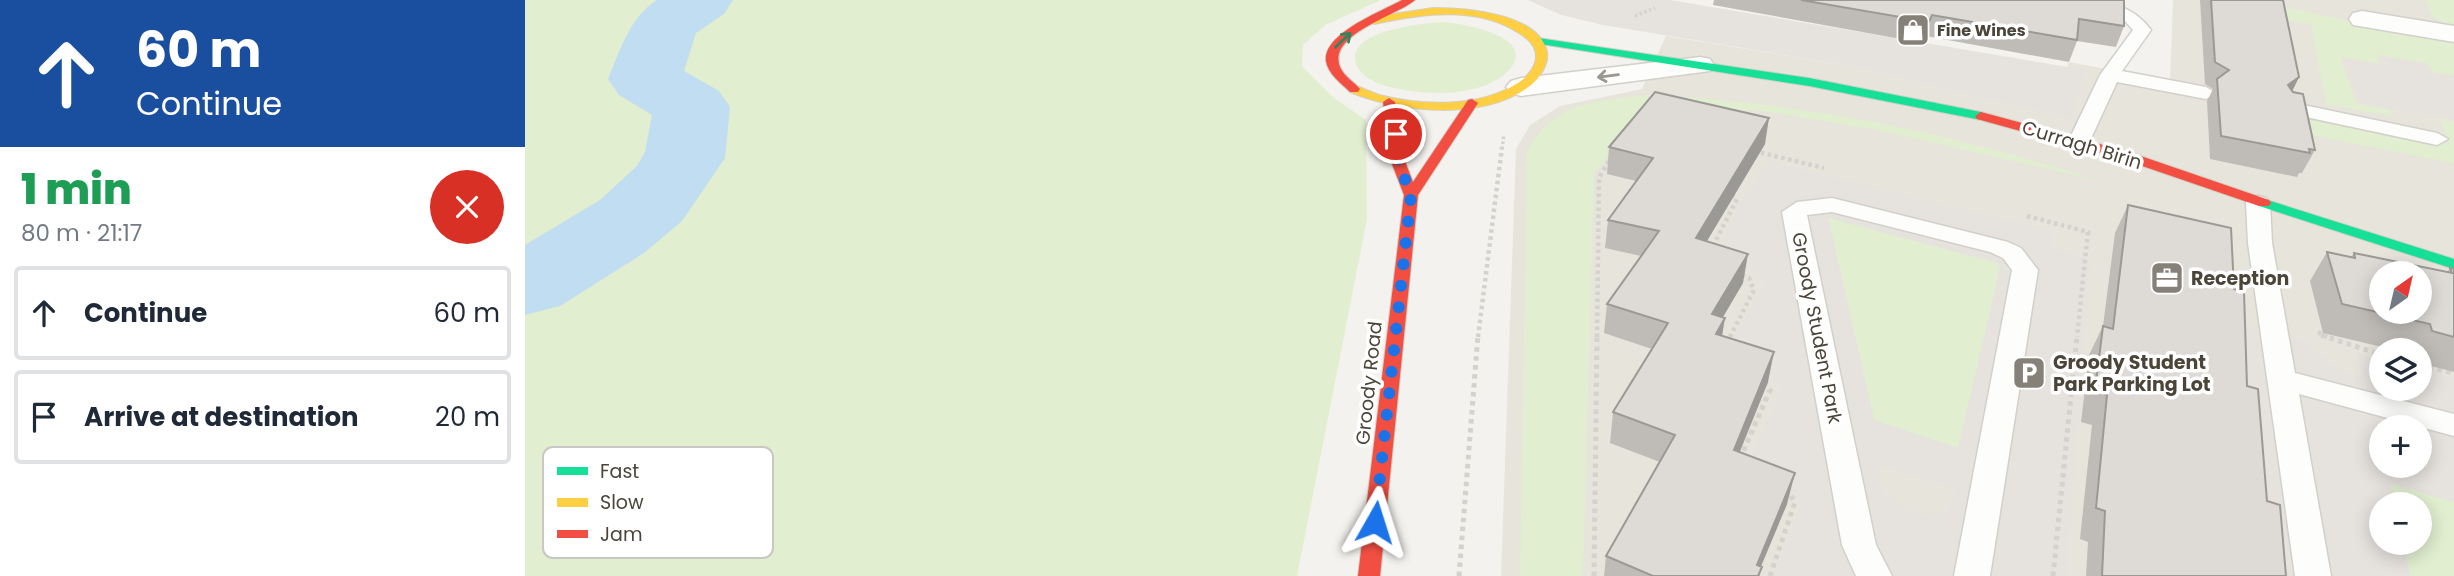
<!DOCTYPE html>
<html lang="en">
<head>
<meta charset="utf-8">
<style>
  body { margin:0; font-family:Poppins,sans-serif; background:#f6f6f7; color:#1f2937; height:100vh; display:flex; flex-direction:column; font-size:26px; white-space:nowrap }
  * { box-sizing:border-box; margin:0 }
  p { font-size:23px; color:#747a83 }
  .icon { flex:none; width:38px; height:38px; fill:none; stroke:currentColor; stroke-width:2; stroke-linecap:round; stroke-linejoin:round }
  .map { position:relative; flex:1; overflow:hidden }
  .side { display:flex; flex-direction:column; background:#fff; width:525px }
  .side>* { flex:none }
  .hud { background:#1a4fa0; color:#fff; overflow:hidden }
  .needle { width:46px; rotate:34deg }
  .tools { position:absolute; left:1844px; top:261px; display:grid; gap:14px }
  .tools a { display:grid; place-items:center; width:63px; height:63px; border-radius:50%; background:#fff; box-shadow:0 4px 18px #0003; font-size:35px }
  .pin { position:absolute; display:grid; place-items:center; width:60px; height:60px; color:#fff; margin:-30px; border:4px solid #fff; border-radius:50%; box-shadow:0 2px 7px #0007 }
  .me { position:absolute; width:77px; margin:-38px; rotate:6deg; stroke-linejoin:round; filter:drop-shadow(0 0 5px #0008) }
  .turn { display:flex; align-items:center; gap:24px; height:147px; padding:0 21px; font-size:32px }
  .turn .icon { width:91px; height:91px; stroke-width:2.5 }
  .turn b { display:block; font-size:49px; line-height:60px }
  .round { display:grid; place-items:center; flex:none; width:74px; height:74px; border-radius:37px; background:#f6f6f7 }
  .headline { display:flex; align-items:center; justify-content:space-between; height:119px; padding:0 21px }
  h1 { font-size:42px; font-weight:800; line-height:52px; color:#1e9e55 }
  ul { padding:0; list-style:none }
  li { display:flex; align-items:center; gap:21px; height:94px; margin:0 14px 10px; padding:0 7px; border:4px solid #e0e1e3; border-radius:7px }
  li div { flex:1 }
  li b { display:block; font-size:26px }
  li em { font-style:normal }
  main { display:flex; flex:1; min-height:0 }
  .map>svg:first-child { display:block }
</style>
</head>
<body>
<main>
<section class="side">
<div class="hud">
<div class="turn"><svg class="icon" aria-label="ahead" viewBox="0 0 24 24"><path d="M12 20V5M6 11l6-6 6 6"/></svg><div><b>60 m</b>Continue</div></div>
</div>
<div class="headline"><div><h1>1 min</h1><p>80 m · 21:17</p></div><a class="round" style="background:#d93025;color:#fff"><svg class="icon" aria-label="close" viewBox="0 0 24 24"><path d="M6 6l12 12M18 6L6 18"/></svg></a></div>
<ul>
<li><svg class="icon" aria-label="ahead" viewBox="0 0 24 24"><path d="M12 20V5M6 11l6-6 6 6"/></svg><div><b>Continue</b></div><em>60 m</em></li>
<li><svg class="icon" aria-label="arrive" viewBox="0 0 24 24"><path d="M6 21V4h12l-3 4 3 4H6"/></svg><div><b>Arrive at destination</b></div><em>20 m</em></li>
</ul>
</section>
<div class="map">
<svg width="1929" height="576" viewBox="0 0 1929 576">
  <rect width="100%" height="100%" fill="#f4f2ee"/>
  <path fill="#e7e4dc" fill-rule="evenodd" d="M1648 0H1929V576H976L991 149 1005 125 1035 106 1117 89 1141 36 1320 65 1530 115 1544 62 1645 81ZM1857 273H1895V312H1857ZM1857 350H1895V388H1857ZM1857 427H1895V466H1857ZM1857 504H1895V542H1857Z"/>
  <path fill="#e1eecf" d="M0 0H856L800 25 778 45 777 66 809 98 841 120 842 219 772 576H0Z
    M1715 0C1787 11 1857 29 1929 42V75L1908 72 1903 63 1852 55 1854 63 1815 57 1832 104 1865 110 1867 116 1801 104 1786 24 1690 9Z
    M1900 0H1929V26L1909 18Z
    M920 22C939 24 1017 37 982 72 957 96 906 96 875 89 861 87 840 81 833 68 813 30 901 23 920 22Z
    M1119 95C1272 101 1427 133 1571 180L1358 131 1239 111 1206 109 1133 114 1117 111 1069 174 1058 576H995L1002 151C1029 102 1068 102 1119 95Z
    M1768 114 1924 144 1915 119 1929 122V163L1771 132Z
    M1303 217 1473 263 1475 269 1433 448 1349 420Z
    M1864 483 1929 502V576H1885L1878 543 1895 542V504H1869Z"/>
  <path fill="#e6e3df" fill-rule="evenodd" d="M1003 0H1145L1561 70 1546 119 1320 65 1078 25 1036 15Z
    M1860 58 1899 64 1904 74 1929 78V119L1836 103 1819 59 1863 66Z
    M1243 161 1528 232 1525 247 1566 260 1541 576H1248L1277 501 1223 466 1256 389 1245 379 1239 366 1201 353 1239 284 1235 273 1189 259 1217 199ZM1303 218 1473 263 1475 269 1433 448 1349 420ZM1357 466 1430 489 1428 498 1420 511 1402 515 1382 510 1359 492 1354 479Z
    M1717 324 1780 340 1814 369 1837 377 1831 353 1857 360V388H1895V369L1929 378V502L1865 484 1869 504H1857V542L1878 543 1885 576H1744ZM1857 427H1895V466H1857Z"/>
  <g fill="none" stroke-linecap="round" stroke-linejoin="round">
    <path fill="#c0ddf1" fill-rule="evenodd" d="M132 0H208L199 14 171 33 159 71 194 91 205 107 200 158 157 221 119 253 35 306 0 315V245L75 200 112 166 120 152 127 115 94 95 83 79C96 49 104 18 132 0Z"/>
    <defs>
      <path id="lane" d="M1548 0C1579 0 1607 4 1626 30L1597 71 1681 87 1691 93 1681 99 1592 82 1562 147H1546L1543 142 1575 75 1608 30 1599 20 1551 4Z
        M1764 102 1912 133 1923 139 1912 145 1757 112 1754 108Z
        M1733 196 1741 198 1745 203 1747 243 1770 373 1929 414V436L1774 394 1806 576H1770L1723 243 1721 203 1725 198Z
        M1307 198 1483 242 1496 248 1513 270 1465 576H1429L1487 270 1478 258 1465 252 1307 212 1282 215 1351 545 1367 576H1331L1317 545 1257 212 1272 202Z"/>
      <path id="street" d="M1837 11 1929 26V42L1828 25 1824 19 1828 13Z
        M1175 57 1185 59 1189 65 1185 71 996 96 986 93 981 87 986 81 996 78Z"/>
      <path id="fast" d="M1013 38 1284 78 1456 112 1462 116 1456 120 1284 86 1009 43 1007 41Z
        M1739 199 1929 259V269L1734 206 1732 203 1734 200Z"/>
      <path id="slow" d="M908 8C940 8 1014 13 1022 52 1024 63 1015 78 1006 85 960 121 875 113 825 92L823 89 829 85C838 88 845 92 854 95 898 106 954 108 993 83 1001 78 1011 67 1011 57 1011 45 1003 39 994 33 951 5 896 14 849 24L844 21 868 14Z"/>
      <path id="jam" d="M877 0H890C872 16 799 35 816 69 820 77 829 82 835 89L833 92H825C816 83 803 74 801 61 798 33 858 11 877 0Z
        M864 98 870 102 881 164 888 182 943 100 947 99 953 103 893 195 855 576H833L879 195 867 164 858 102Z
        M1456 112 1604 152 1744 200 1746 203 1744 206H1734L1594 158 1452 119 1450 116Z"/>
    </defs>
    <use href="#lane" stroke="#d2d0cb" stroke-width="3"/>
    <use href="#street" stroke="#d2d0cb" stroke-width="3"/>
    <use href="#fast" stroke="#d3cfc5" stroke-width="2"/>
    <use href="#slow" stroke="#d3cfc5" stroke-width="2"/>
    <use href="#jam" stroke="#d3cfc5" stroke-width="2"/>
    <path stroke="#d3d2cc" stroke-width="3.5" stroke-dasharray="2.5 2.5" stroke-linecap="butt" d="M1110 16 1130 8
      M977 149 979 135"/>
    <path stroke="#d3d2cc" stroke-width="4.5" stroke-dasharray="3.5 3.5" stroke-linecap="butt" d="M1229 151 1299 168
      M1502 216 1563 232 1552 337
      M1188 246 1212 199 1205 195
      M1793 332 1802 337
      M953 337 977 147
      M1072 337 1074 178 1085 159
      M1205 337 1229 290 1224 278 1213 274"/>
    <path stroke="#d3d2cc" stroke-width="5" stroke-dasharray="4.5 4.5" stroke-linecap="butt" d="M1796 335 1857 355
      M1203 341 1206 335
      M1895 365 1929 373
      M1215 459 1245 390 1239 381
      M934 576 953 335
      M1069 576 1072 335
      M1245 576 1270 502 1261 489
      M1528 576 1552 335"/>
    <use href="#lane" fill="#fdfdfc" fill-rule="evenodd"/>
    <use href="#street" fill="#fdfdfc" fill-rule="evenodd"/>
    <use href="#fast" fill="#16e098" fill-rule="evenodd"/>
    <use href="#slow" fill="#ffcf43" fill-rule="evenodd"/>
    <use href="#jam" fill="#f24e42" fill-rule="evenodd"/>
  </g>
  <path fill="#bfbcb8" d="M1189 0H1599V26L1591 47 1552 41 1544 62 1401 36 1398 43 1188 5Z
    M1675 0H1758L1774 77 1767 91 1790 150 1777 173H1774L1772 177 1685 159 1682 101 1688 89 1680 84Z
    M1240 144 1182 241 1218 283 1198 317 1197 335 1243 382 1214 452 1262 504 1236 566 1235 576H1079L1081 556 1135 462 1085 443 1088 412 1127 349 1079 333 1082 304 1116 256 1080 248 1083 220 1111 181 1082 174 1084 147Z
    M1603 205 1709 289 1722 386 1742 501 1761 576H1561L1563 542 1555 539 1567 425 1556 422 1564 355 1578 326 1590 233Z
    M1802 252 1826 257 1829 253 1922 272 1925 268 1929 269V372L1895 363V350H1870L1798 333 1785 281Z"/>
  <path fill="#9b9996" d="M1774 77 1763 100V85Z
    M1244 118 1240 144 1167 266 1171 238Z
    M1223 254 1218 283 1182 344 1187 314Z
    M1200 318 1195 348 1191 334Z
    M1249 352 1243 382 1203 481 1209 450Z
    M1270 473 1262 504 1232 576V565Z"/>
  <path fill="#dedbd6" stroke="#9b9996" stroke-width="2" fill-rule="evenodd" d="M1276 0H1599V26L1554 19 1552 40 1407 15 1404 22Z
    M1686 0H1758L1774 77 1763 85 1768 92 1778 94 1790 150 1784 149 1785 153 1696 136 1692 79 1704 70 1690 62Z
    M1130 92 1244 118 1171 238 1223 254 1187 314 1200 318 1191 334 1249 352 1209 450 1270 473 1232 565 1237 567 1233 576H1128L1081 556 1150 435 1088 412 1143 323 1082 304 1134 231 1083 220 1128 158 1084 147Z
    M1603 205 1706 228 1709 289 1719 292 1722 386 1733 389 1742 501 1755 505 1761 576H1577L1580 511 1571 508 1582 395 1570 391 1578 326 1588 329Z
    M1802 252 1830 258 1829 253 1927 273 1925 268 1929 269V337L1907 331 1905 324 1817 304ZM1857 273H1895V312H1857Z"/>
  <defs><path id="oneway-shaft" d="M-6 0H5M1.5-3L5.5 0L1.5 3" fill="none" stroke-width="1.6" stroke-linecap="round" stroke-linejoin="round" transform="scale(1.75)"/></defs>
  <use stroke="#36825f" href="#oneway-shaft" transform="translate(818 40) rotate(-43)"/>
  <use stroke="#9b9791" href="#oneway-shaft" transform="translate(1083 76) rotate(173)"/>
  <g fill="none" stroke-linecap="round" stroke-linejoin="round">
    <path stroke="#1a73e8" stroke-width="12" stroke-dasharray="0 21.6" d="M850 522 886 195 874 164 871 134"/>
  </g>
  <defs>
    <symbol id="shop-square" viewBox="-11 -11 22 22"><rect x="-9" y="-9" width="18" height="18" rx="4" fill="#868178" stroke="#fff"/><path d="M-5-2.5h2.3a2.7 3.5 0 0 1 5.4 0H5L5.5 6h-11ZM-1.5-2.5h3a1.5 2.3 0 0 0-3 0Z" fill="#fff"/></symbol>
    <symbol id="office-square" viewBox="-11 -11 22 22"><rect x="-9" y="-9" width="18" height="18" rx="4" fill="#868178" stroke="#fff"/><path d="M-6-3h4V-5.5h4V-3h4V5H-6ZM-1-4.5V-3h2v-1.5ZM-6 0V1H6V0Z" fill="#fff"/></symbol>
    <symbol id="parking-square" viewBox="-11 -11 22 22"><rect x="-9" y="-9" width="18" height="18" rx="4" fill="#868178" stroke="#fff"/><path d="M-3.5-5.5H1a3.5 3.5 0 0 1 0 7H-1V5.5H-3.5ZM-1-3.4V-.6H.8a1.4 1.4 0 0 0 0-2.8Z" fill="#fff"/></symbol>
  </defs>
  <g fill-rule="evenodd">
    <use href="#shop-square" x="1369" y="11" width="38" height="38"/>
    <use href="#office-square" x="1623" y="259" width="38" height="38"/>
    <use href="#parking-square" x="1485" y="354" width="38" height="38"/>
  </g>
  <g text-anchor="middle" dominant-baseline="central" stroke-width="7" stroke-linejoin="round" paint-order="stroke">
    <g font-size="16" font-weight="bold" fill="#4b4439" stroke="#fff" text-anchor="start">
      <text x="1412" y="30">Fine Wines</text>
    </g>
    <g font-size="19" fill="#4b4439" stroke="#fff">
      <text transform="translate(1557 145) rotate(17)">Curragh Birin</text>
      <text transform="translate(1292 328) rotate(79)">Groody Student Park</text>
      <text transform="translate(844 383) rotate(-84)">Groody Road</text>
    </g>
    <g font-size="19" font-weight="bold" fill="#4b4439" stroke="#fff" text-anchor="start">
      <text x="1666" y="278">Reception</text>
      <text x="1528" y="362">Groody Student<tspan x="1528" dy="22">Park Parking Lot</tspan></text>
    </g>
  </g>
  <rect x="18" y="447" width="230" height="111" rx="10" fill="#fff" stroke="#c9c7c4" stroke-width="2"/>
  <rect x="32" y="467" width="31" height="8" fill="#16e098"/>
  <rect x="32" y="498" width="31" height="9" fill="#ffcf43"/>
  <rect x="32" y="530" width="31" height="8" fill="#f24e42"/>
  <g font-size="19" fill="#4b4439">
    <text x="75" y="478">Fast</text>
    <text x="75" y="509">Slow</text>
    <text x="75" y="541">Jam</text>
  </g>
</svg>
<div class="tools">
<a><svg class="needle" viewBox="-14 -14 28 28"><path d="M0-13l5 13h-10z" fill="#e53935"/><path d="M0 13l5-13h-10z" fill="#747a83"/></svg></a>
<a><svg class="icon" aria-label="layers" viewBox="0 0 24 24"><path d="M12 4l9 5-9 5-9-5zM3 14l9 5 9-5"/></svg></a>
<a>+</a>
<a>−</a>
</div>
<div class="pin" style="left:871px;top:134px;background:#d93025"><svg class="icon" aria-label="arrive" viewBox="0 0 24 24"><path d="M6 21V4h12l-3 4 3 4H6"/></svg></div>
<svg class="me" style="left:850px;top:522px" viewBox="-20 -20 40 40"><path d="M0-17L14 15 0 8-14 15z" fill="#1a73e8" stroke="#fff" stroke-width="4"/></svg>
</div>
</main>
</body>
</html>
